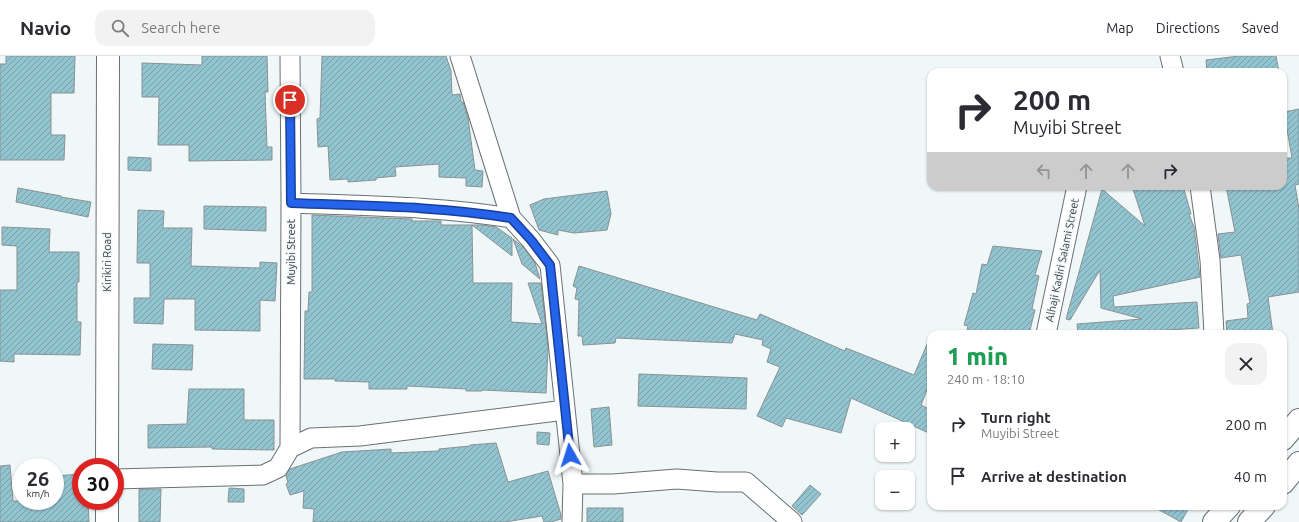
<!DOCTYPE html>
<html lang="en">
<head>
<meta charset="utf-8">
<style>
  body { margin:0; font-family:Ubuntu,sans-serif; background:#f2f2f3; color:#2b2b33; height:100vh; display:flex; flex-direction:column; font-size:15px; white-space:nowrap }
  * { box-sizing:border-box; margin:0 }
  p { font-size:13px; color:#7c7c81 }
  .icon { flex:none; width:22px; height:22px; fill:none; stroke:currentColor; stroke-width:2; stroke-linecap:round; stroke-linejoin:round }
  .map { position:relative; flex:1; overflow:hidden }
  .sheet { position:absolute; left:927px; top:274px; width:360px; height:180px; display:flex; flex-direction:column; background:#fff; border-radius:12px; box-shadow:0 1px 3px #0004 }
  .sheet>* { flex:none }
  .banner { position:absolute; left:927px; top:12px; width:360px; height:122px; border-radius:12px; box-shadow:0 1px 3px #0004; background:#fff; color:#2b2b33; overflow:hidden }
  .tools { position:absolute; left:875px; top:366px; display:grid; gap:8px }
  .tools a { display:grid; place-items:center; width:40px; height:40px; border-radius:8px; background:#fff; box-shadow:0 1px 3px #0004; font-size:20px }
  .speed { position:absolute; left:12px; top:402px; display:flex; gap:8px; font-size:20px; font-weight:700; text-align:center }
  .speed>* { display:grid; place-content:center; width:52px; height:52px; border-radius:50%; background:#fff; box-shadow:0 1px 3px #0004; line-height:1 }
  .speed small { font-size:10px; font-weight:400 }
  .speed .limit { border:6px solid #d22; background:#fff; color:#111 }
  .pin { position:absolute; display:grid; place-items:center; width:34px; height:34px; color:#fff; margin:-17px; border:2px solid #fff; border-radius:50%; box-shadow:0 1px 4px #0007 }
  .me { position:absolute; width:44px; margin:-22px; rotate:354deg; stroke-linejoin:round; filter:drop-shadow(0 0 3px #0008) }
  .turn { display:flex; align-items:center; gap:14px; height:84px; padding:0 20px; font-size:18px }
  .turn .icon { width:52px; height:52px; stroke-width:2.5 }
  .turn b { display:block; font-size:28px; line-height:34px }
  .lanes { display:flex; align-items:center; height:38px; padding:0 20px; background:#0003; justify-content:center; gap:20px; direction:ltr }
  .lanes .off { opacity:.35 }
  .round { display:grid; place-items:center; flex:none; width:42px; height:42px; border-radius:12px; background:#f2f2f3 }
  .headline { display:flex; align-items:center; justify-content:space-between; height:68px; padding:0 20px }
  h1 { font-size:24px; font-weight:800; line-height:30px; color:#1e9e55 }
  ul { padding:0; list-style:none }
  li { display:flex; align-items:center; gap:12px; height:52px; padding:0 20px }
  li div { flex:1 }
  li b { display:block; font-size:15px }
  li em { font-style:normal }
  header { display:flex; align-items:center; gap:24px; box-sizing:border-box; height:56px; padding:0 20px; background:#fff; border-bottom:1px solid #e1e1e2 }
  header strong { font-size:19px }
  nav { display:flex; gap:22px; margin-inline-start:auto; font-size:14px }
  .search { width:280px; height:36px; background:#f2f2f3; display:flex; align-items:center; gap:10px; box-sizing:border-box; padding:0 14px; border-radius:12px; color:#7c7c81; font-size:15px }
  .map>svg:first-child { display:block }
</style>
</head>
<body>
<header>
<strong>Navio</strong>
<div class="search"><svg class="icon" aria-label="search" viewBox="0 0 24 24"><circle cx="10" cy="10" r="6"/><path d="M15 15l6 6"/></svg>Search here</div>
<nav><a>Map</a><a>Directions</a><a>Saved</a></nav>
</header>
<div class="map">
<svg width="1299" height="466" viewBox="0 0 1299 466">
  <defs>
    <pattern id="building-hatch" width="6" height="6" patternUnits="userSpaceOnUse"><rect width="6" height="6" fill="#92c4d0"/><path d="M-1 1l2-2M0 6l6-6M5 7l2-2" fill="none" stroke="#78a0aa"/></pattern>
  </defs>
  <rect width="100%" height="100%" fill="#f0f7f9"/>
  <path fill="url(#building-hatch)" stroke="#8b9193" d="M6 0H75L74 37H51V79H65L64 104H0V8H6Z
    M202 0H267L268 36H265L267 91H272V104L189 105V89H158L159 41H142V7L202 9Z
    M322 0H446L451 15 452 39 460 38 461 46H463L468 62 475 114 483 115 482 131 466 130V122L439 121V108L395 111 396 120 376 122V124L348 126V123L330 124 328 90 318 91 317 63 320 62Z
    M1239 0H1276L1279 16H1207L1206 4Z
    M1299 53V128L1295 129 1299 153V236L1268 241 1273 278H1250V276L1227 278 1226 265 1248 262 1247 248 1250 247 1241 199 1221 202 1218 178 1235 176 1226 130H1283V102H1292L1284 56Z
    M128 101 151 102V115L128 114Z
    M1132 130H1183L1191 158H1189L1194 171 1200 221 1113 240 1114 251 1197 246 1199 272 1138 276V278H1078L1077 268 1142 263 1101 252 1100 214 1070 264 1066 263 1102 133 1145 170Z
    M18 132 61 140V141L91 146 88 161 16 146Z
    M607 135 611 158 607 174 574 177 558 174V179L539 174 530 149 544 143Z
    M204 150 266 151V175L204 173Z
    M138 154 164 155 163 172H192L191 210 260 212V206L277 207 275 245 260 244V275L195 274V243H164L163 268 134 267V242H150V207H137Z
    M312 159 412 163V165H441V169H482L496 171 512 182V200L472 169 473 227H512L511 266 542 268 528 227H541L548 292 546 337 482 334V335H466V333L407 330V333H369V326L335 325V323H304L305 255H308L309 236H312Z
    M2 171 50 173 49 196H79V226H77V266H81L80 299 14 298V306L0 305V234H17V190L2 189Z
    M513 183 523 191 535 207 540 223 522 208Z
    M993 190 1042 195 1035 219 1039 220 1032 253 1035 254 1029 278H966L968 270 964 269 973 237 976 238 982 208 987 209Z
    M579 210 757 264 760 258 845 295 846 292 914 319 931 279V324L921 349 931 354V378L851 342 841 377 786 362 782 371 757 360 780 311 767 306 771 293 762 289 763 284 735 278 732 287 616 282 615 287 583 289 582 280H578L579 244 575 243 577 232 573 230Z
    M153 288 193 289 192 314 152 313Z
    M639 318 747 322 746 353 638 350Z
    M189 333H244V364H274V394L212 393V391L148 392V369L187 368Z
    M609 351 612 389 594 391 591 353Z
    M537 376 550 377 549 389 537 388Z
    M496 387 508 426 548 415 561 459V463L551 466H544L542 460 505 466H313L314 453 303 452 304 435 290 439 286 428 288 427 286 419 290 413 342 396 391 393V397L439 395V393L470 390V389Z
    M10 409 13 445H55V420L81 418V445H88L89 466H0V410Z
    M810 429 821 438 802 459 792 450Z
    M229 432 244 433V446H228Z
    M139 433H161L160 466H139Z
    M1152 450H1190L1181 466Z
    M587 452H623V466H587Z"/>
  <g fill="none" stroke-linecap="round" stroke-linejoin="round">
    <defs>
      <path id="minor" d="M290 0 291 147 290 392
        M460 0 511 162
        M1170 0 1174 16
        M1200 130 1210 204 1214 278
        M291 147C364 150 439 150 511 162L531 184 550 209 573 428 572 466
        M1046 278 1077 130
        M115 423 263 419 278 412 290 392 311 382 360 380 565 354
        M573 428H613L677 423 717 426H746L792 466"/>
      <path id="major" d="M1283 383 1299 364
        M107 411 108 0
        M107 445V466
        M1214 466 1229 450"/>
      <path id="highway" d="M1283 427 1299 407
        M1249 466 1264 450"/>
    </defs>
    <use href="#minor" stroke="#6a7071" stroke-width="21"/>
    <use href="#major" stroke="#6a7071" stroke-width="24"/>
    <use href="#highway" stroke="#6a7071" stroke-width="24"/>
    <use href="#minor" stroke="#fff" stroke-width="19"/>
    <use href="#major" stroke="#fff" stroke-width="22"/>
    <use href="#highway" stroke="#fff" stroke-width="22"/>
  </g>
  <g fill="none" stroke-linecap="round" stroke-linejoin="round">
    <defs>
      <path id="route" d="M290 44 291 147C364 150 438 150 511 162L531 184 550 209 570 399"/>
    </defs>
    <use href="#route" stroke="#184099" stroke-width="10"/>
    <use href="#route" stroke="#2563eb" stroke-width="7"/>
  </g>
  <g text-anchor="middle" dominant-baseline="central" stroke-width="3" stroke-linejoin="round" paint-order="stroke">
    <g font-size="11" fill="#3a3d3d" stroke="#f0f7f9">
      <text transform="translate(291 196) rotate(-90)">Muyibi Street</text>
      <text transform="translate(1062 204) rotate(-78)">Alhaji Kadiri Salami Street</text>
      <text transform="translate(107 206) rotate(-90)">Kirikiri Road</text>
    </g>
  </g>
</svg>
<div class="tools">
<a>+</a>
<a>−</a>
</div>
<div class="speed"><div>26<small>km/h</small></div><div class="limit">30</div></div>
<div class="pin" style="left:290px;top:44px;background:#d93025"><svg class="icon" aria-label="arrive" viewBox="0 0 24 24"><path d="M6 21V4h12l-3 4 3 4H6"/></svg></div>
<svg class="me" style="left:570px;top:399px" viewBox="-20 -20 40 40"><path d="M0-17L14 15 0 8-14 15z" fill="#2563eb" stroke="#fff" stroke-width="4"/></svg>
<div class="banner">
<div class="turn"><svg class="icon" aria-label="right" viewBox="0 0 24 24"><path d="M7 20v-9h11M14 6l5 5-5 5"/></svg><div><b>200 m</b>Muyibi Street</div></div>
<div class="lanes"><svg class="icon off" aria-label="left" viewBox="0 0 24 24"><path d="M17 20v-9H6M10 6l-5 5 5 5"/></svg><svg class="icon off" aria-label="ahead" viewBox="0 0 24 24"><path d="M12 20V5M6 11l6-6 6 6"/></svg><svg class="icon off" aria-label="ahead" viewBox="0 0 24 24"><path d="M12 20V5M6 11l6-6 6 6"/></svg><svg class="icon" aria-label="right" viewBox="0 0 24 24"><path d="M7 20v-9h11M14 6l5 5-5 5"/></svg></div>
</div>
<section class="sheet">
<div class="headline"><div><h1>1 min</h1><p>240 m · 18:10</p></div><a class="round"><svg class="icon" aria-label="close" viewBox="0 0 24 24"><path d="M6 6l12 12M18 6L6 18"/></svg></a></div>
<ul>
<li><svg class="icon" aria-label="right" viewBox="0 0 24 24"><path d="M7 20v-9h11M14 6l5 5-5 5"/></svg><div><b>Turn right</b><p>Muyibi Street</p></div><em>200 m</em></li>
<li><svg class="icon" aria-label="arrive" viewBox="0 0 24 24"><path d="M6 21V4h12l-3 4 3 4H6"/></svg><div><b>Arrive at destination</b></div><em>40 m</em></li>
</ul>
</section>
</div>
</body>
</html>
